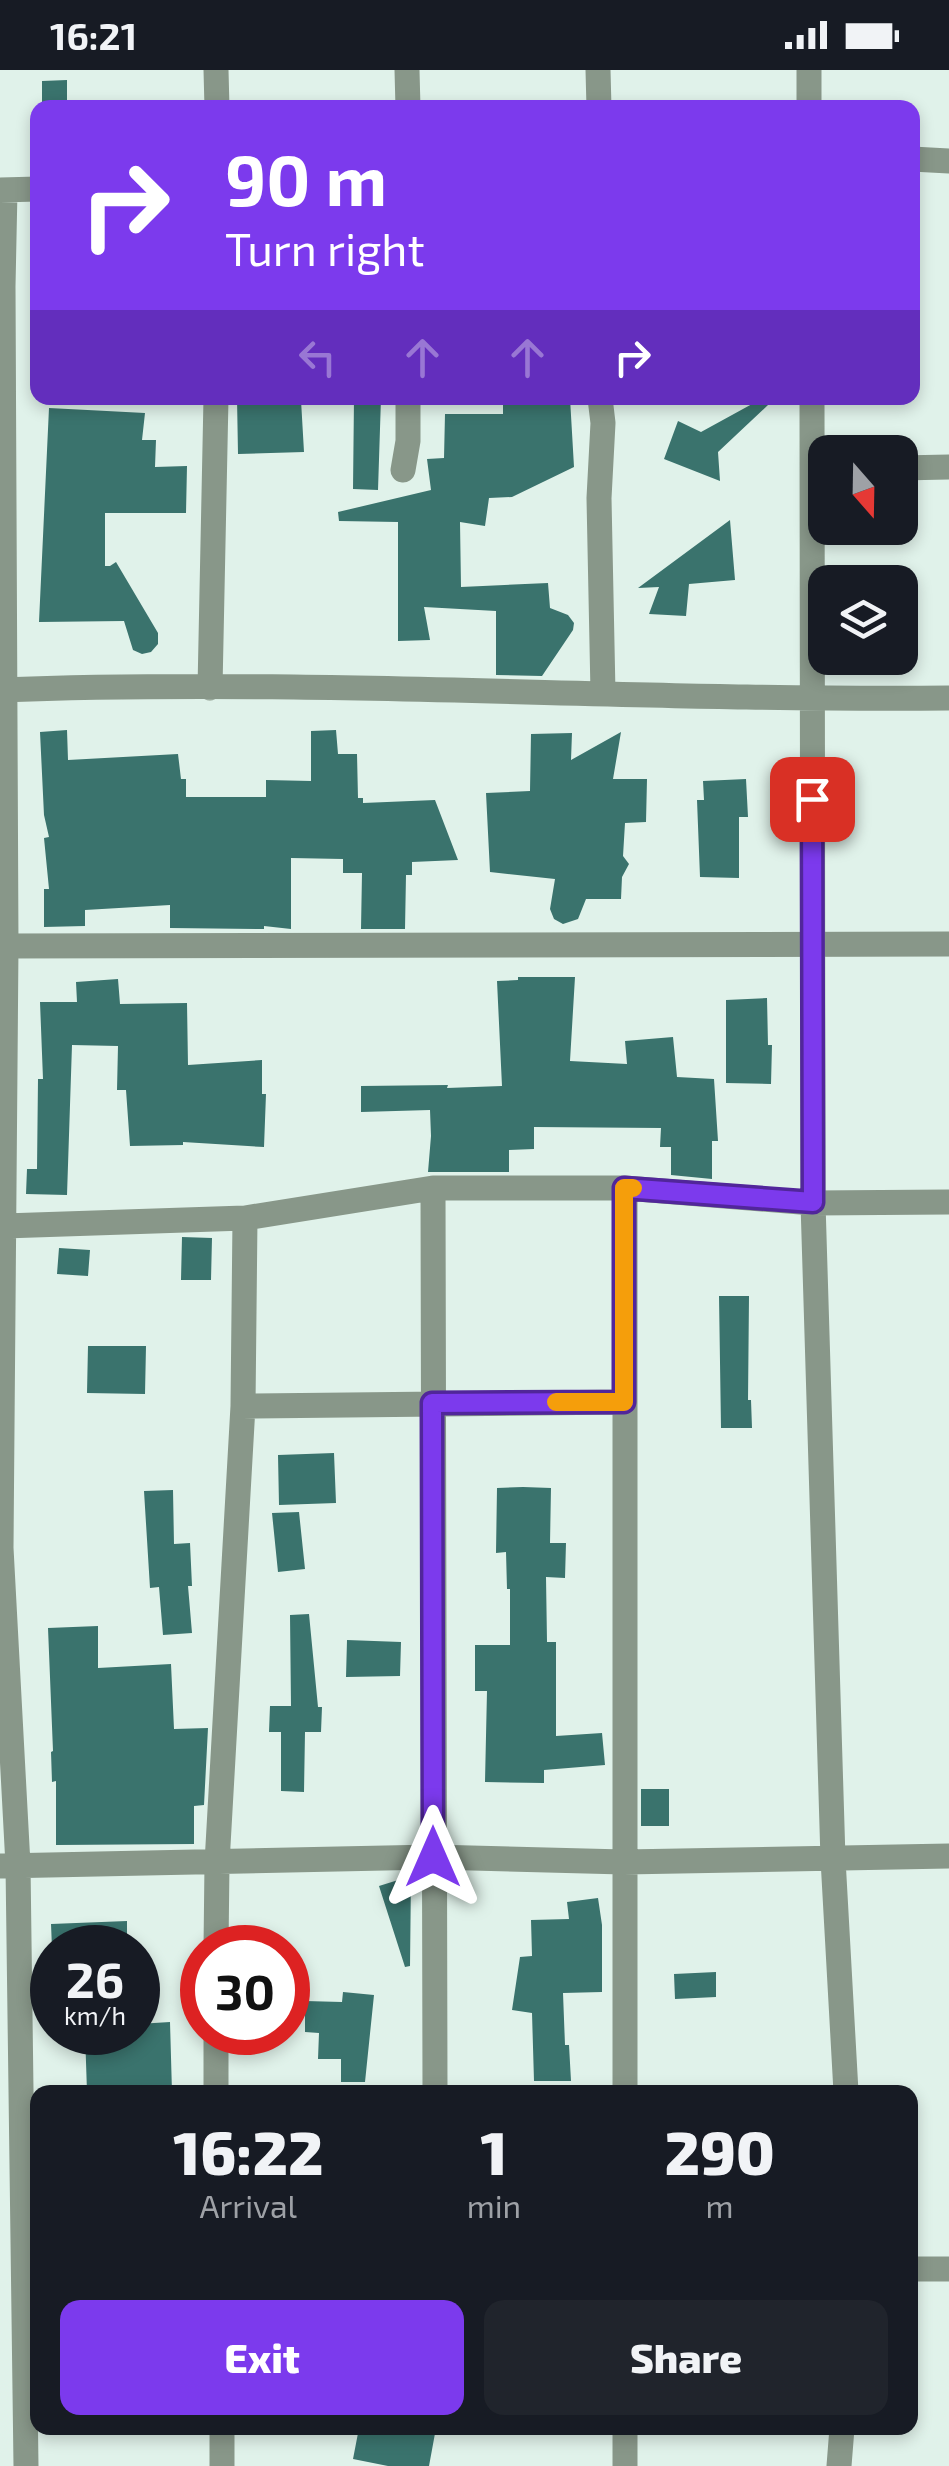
<!DOCTYPE html>
<html lang="en">
<head>
<meta charset="utf-8">
<style>
  body { margin:0; font-family:"Exo 2",sans-serif; background:#20242c; color:#f1f3f6; height:100vh; display:flex; flex-direction:column; font-size:38px; white-space:nowrap }
  * { box-sizing:border-box; margin:0 }
  p { font-size:32px; color:#9ea1a6 }
  .icon { flex:none; width:55px; height:55px; fill:none; stroke:currentColor; stroke-width:2; stroke-linecap:round; stroke-linejoin:round }
  .map { position:relative; flex:1; overflow:hidden }
  .sheet { position:absolute; left:30px; top:2015px; width:888px; height:350px; display:flex; flex-direction:column; background:#171b24; border-radius:20px; box-shadow:0 5px 15px #0003 }
  .sheet>* { flex:none }
  .top-card { position:absolute; left:30px; top:30px; width:890px; height:305px; border-radius:20px; box-shadow:0 5px 15px #0003; background:#7c3aed; color:#fff; overflow:hidden }
  .needle { width:65px; rotate:160deg }
  .fabs { position:absolute; left:808px; top:365px; display:grid; gap:20px }
  .fabs a { display:grid; place-items:center; width:110px; height:110px; border-radius:20px; background:#171b24; box-shadow:0 5px 15px #0003; font-size:50px }
  .speed { position:absolute; left:30px; top:1855px; display:flex; gap:20px; font-size:50px; font-weight:700; text-align:center }
  .speed>* { display:grid; place-content:center; width:130px; height:130px; border-radius:50%; background:#171b24; box-shadow:0 5px 15px #0003; line-height:1 }
  .speed small { font-size:25px; font-weight:400 }
  .speed .limit { border:15px solid #d22; background:#fff; color:#111 }
  .pin { position:absolute; display:grid; place-items:center; width:85px; height:85px; color:#fff; margin:-42px; border-radius:20px; box-shadow:0 5px 15px #0006 }
  .me { position:absolute; width:110px; margin:-55px; rotate:0deg; stroke-linejoin:round; filter:drop-shadow(0 0 8px #0008) }
  .turn { display:flex; align-items:center; gap:35px; height:210px; padding:0 30px; font-size:45px }
  .turn .icon { width:130px; height:130px; stroke-width:2.5 }
  .turn b { display:block; font-size:70px; line-height:85px }
  .lanes { display:flex; align-items:center; height:95px; padding:0 30px; background:#0003; justify-content:center; gap:50px; direction:ltr }
  .lanes .off { opacity:.35 }
  .eta { display:flex; justify-content:space-evenly; align-items:center; height:170px; text-align:center }
  .eta b { font-size:60px; font-weight:800; line-height:70px }
  .action { display:flex; gap:20px; margin-top:auto; padding:20px 30px }
  .action a { flex:1; height:115px; border-radius:20px; background:#7c3aed; color:#fff; font-size:40px; font-weight:800; line-height:115px; text-align:center }
  .action a+a { background:#20242c; color:#f1f3f6 }
  .status { display:flex; justify-content:space-between; align-items:center; height:70px; padding:0 50px; background:#171b24; direction:ltr }
  .status svg { height:28px; fill:currentColor }
  .map>svg:first-child { display:block }
</style>
</head>
<body>
<div class="status"><b>16:21</b><svg viewBox="0 0 49 12"><path d="M0 12V9h3v3zM5 12V6h3v6zM10 12V3h3v9zM15 12V0h3v12zM26 1h20v11H26zM47 4h2v5h-2z"/></svg></div>
<div class="map">
<svg width="949" height="2396" viewBox="0 0 949 2396">
  <rect width="100%" height="100%" fill="#e0f2ea"/>
  <path fill="#3a736d" d="M67 10V36H42V11Z
    M237 328 301 330 304 382 238 384Z
    M354 328H381L378 420 353 419Z
    M503 328H570L574 397 512 427 489 428 485 456 460 452 461 517 548 513 550 538 568 545 574 553 573 560 542 606 496 605V541L424 537 430 570 398 571V452L339 451 338 442 431 420 427 389 444 388 445 344H503Z
    M763 328 768 335 718 382 720 411 664 389 678 351 701 362Z
    M49 338 145 343 142 370H156L155 397 187 396 186 443H105V496H110L116 492 158 563V574L151 582 142 584 133 580 124 551 39 552Z
    M730 450 735 510 689 514 686 546 649 544 659 517 638 518Z
    M67 660 68 690 178 684 181 709H186V727H266V710L311 711V661L336 660 338 684H357L358 728H363V733L435 730 458 790 412 792V805H406L405 859H361L362 803H343V789L291 788V859L264 856V859L170 858V835L85 840V856L44 857V819H49L44 768 49 767 44 745 40 662Z
    M621 662 613 709H647L646 752 625 753 623 786 629 794 622 807 621 829H586L578 849 563 854 554 849 550 839 555 809 490 802 486 723 530 721 531 664 572 663 571 690Z
    M746 709 748 747H739V808L700 807 697 730H704L703 711Z
    M518 907H575L570 991 627 994 625 971 673 967 677 1007 714 1009 718 1071H712V1109L671 1105V1077H660L661 1058 534 1057V1079L509 1080V1102H428L431 1066 430 1040 361 1042V1016L448 1015 447 1018 502 1016 497 911 518 910Z
    M118 909 120 934 187 933 188 995 262 990V1024H266L264 1077 183 1072V1075L130 1076 126 1020H117L118 976 72 975 67 1125 26 1124 27 1099H37L38 1009H43L40 932H77L76 912Z
    M767 928 768 975H772L771 1014 726 1013V930Z
    M182 1167 212 1168 211 1210H181Z
    M59 1178 90 1180 88 1206 57 1204Z
    M719 1226H749L748 1330H751L752 1358H721Z
    M88 1276H146L145 1324 87 1323Z
    M334 1383 336 1433 279 1435 278 1385Z
    M523 1417 551 1418 550 1473H566L565 1508 546 1507 547 1572H556V1666L602 1663 605 1695 544 1700V1713L485 1712 487 1621H475V1575H510V1519H507L506 1482 496 1483 497 1418Z
    M173 1420 174 1474 190 1473 192 1516H188L192 1563 163 1565 159 1517 150 1518 144 1421Z
    M299 1442 305 1499 278 1502 272 1443Z
    M309 1544 318 1637H322L321 1662H305L304 1722 281 1721V1662H269L270 1636H291L290 1545Z
    M98 1556V1598L171 1594 174 1659 208 1658 204 1735 194 1736V1774L56 1775V1711L52 1712 51 1682 53 1681 48 1558Z
    M347 1570 401 1572 400 1606 346 1607Z
    M641 1719H669V1756H641Z
    M411 1806 410 1896 405 1897 379 1816Z
    M598 1828 602 1855V1922L563 1923 565 1975H569L571 2011H534L532 1943 512 1940 520 1887 532 1886 531 1850 569 1849 567 1832Z
    M127 1851V1878H52L51 1854Z
    M716 1902V1927L675 1929 674 1904Z
    M343 1922 374 1925 365 2012H341V1989H318L319 1963 305 1962V1931L342 1932Z
    M170 1952 172 2022H87L85 1962H138V1954Z
    M359 2358H436L429 2396H388L353 2389Z"/>
  <g fill="none" stroke-linecap="round" stroke-linejoin="round">
    <path stroke="#889789" stroke-width="25" d="M216 0 217 38
      M407 0 408 38
      M598 0 599 38
      M809 0V38
      M912 89 949 91
      M0 120 38 119
      M5 120 3 216 6 876 1 1478 18 1795 26 2396
      M600 328 603 353 599 428 603 623
      M812 328 813 1133 833 1789 846 2022
      M900 398 949 397
      M403 400 408 371V328
      M210 618 216 328
      M0 620C316 608 633 631 949 628
      M6 876 949 874
      M433 1118 435 2022
      M625 1118V2022
      M4 1156 245 1148 433 1118H625L813 1133 949 1132
      M243 1336 624 1332
      M0 1796 433 1787 624 1792 949 1786
      M216 1878 217 1793 243 1336 245 1148
      M216 1962V2022
      M910 2199H949
      M222 2396V2358
      M625 2396V2358
      M839 2396 842 2358"/>
  </g>
  <g fill="none" stroke-linecap="round" stroke-linejoin="round">
    <defs>
      <path id="route" d="M433 1787 432 1333 624 1332V1118L813 1132 812 729"/>
    </defs>
    <use href="#route" stroke="#51269a" stroke-width="25"/>
    <use href="#route" stroke="#7c3aed" stroke-width="18"/>
    <path stroke="#f59e0b" stroke-width="18" d="M556 1332H624V1118H633"/>
  </g>
</svg>
<div class="fabs">
<a><svg class="needle" viewBox="-14 -14 28 28"><path d="M0-13l5 13h-10z" fill="#e53935"/><path d="M0 13l5-13h-10z" fill="#9ea1a6"/></svg></a>
<a><svg class="icon" aria-label="layers" viewBox="0 0 24 24"><path d="M12 4l9 5-9 5-9-5zM3 14l9 5 9-5"/></svg></a>
</div>
<div class="speed"><div>26<small>km/h</small></div><div class="limit">30</div></div>
<div class="pin" style="left:812px;top:729px;background:#d93025"><svg class="icon" aria-label="arrive" viewBox="0 0 24 24"><path d="M6 21V4h12l-3 4 3 4H6"/></svg></div>
<svg class="me" style="left:433px;top:1787px" viewBox="-20 -20 40 40"><path d="M0-17L14 15 0 8-14 15z" fill="#7c3aed" stroke="#fff" stroke-width="4"/></svg>
<div class="top-card">
<div class="turn"><svg class="icon" aria-label="right" viewBox="0 0 24 24"><path d="M7 20v-9h11M14 6l5 5-5 5"/></svg><div><b>90 m</b>Turn right</div></div>
<div class="lanes"><svg class="icon off" aria-label="left" viewBox="0 0 24 24"><path d="M17 20v-9H6M10 6l-5 5 5 5"/></svg><svg class="icon off" aria-label="ahead" viewBox="0 0 24 24"><path d="M12 20V5M6 11l6-6 6 6"/></svg><svg class="icon off" aria-label="ahead" viewBox="0 0 24 24"><path d="M12 20V5M6 11l6-6 6 6"/></svg><svg class="icon" aria-label="right" viewBox="0 0 24 24"><path d="M7 20v-9h11M14 6l5 5-5 5"/></svg></div>
</div>
<section class="sheet">
<div class="eta">
<div><b>16:22</b><p>Arrival</p></div>
<div><b>1</b><p>min</p></div>
<div><b>290</b><p>m</p></div>
</div>
<div class="action"><a>Exit</a><a>Share</a></div>
</section>
</div>
</body>
</html>
